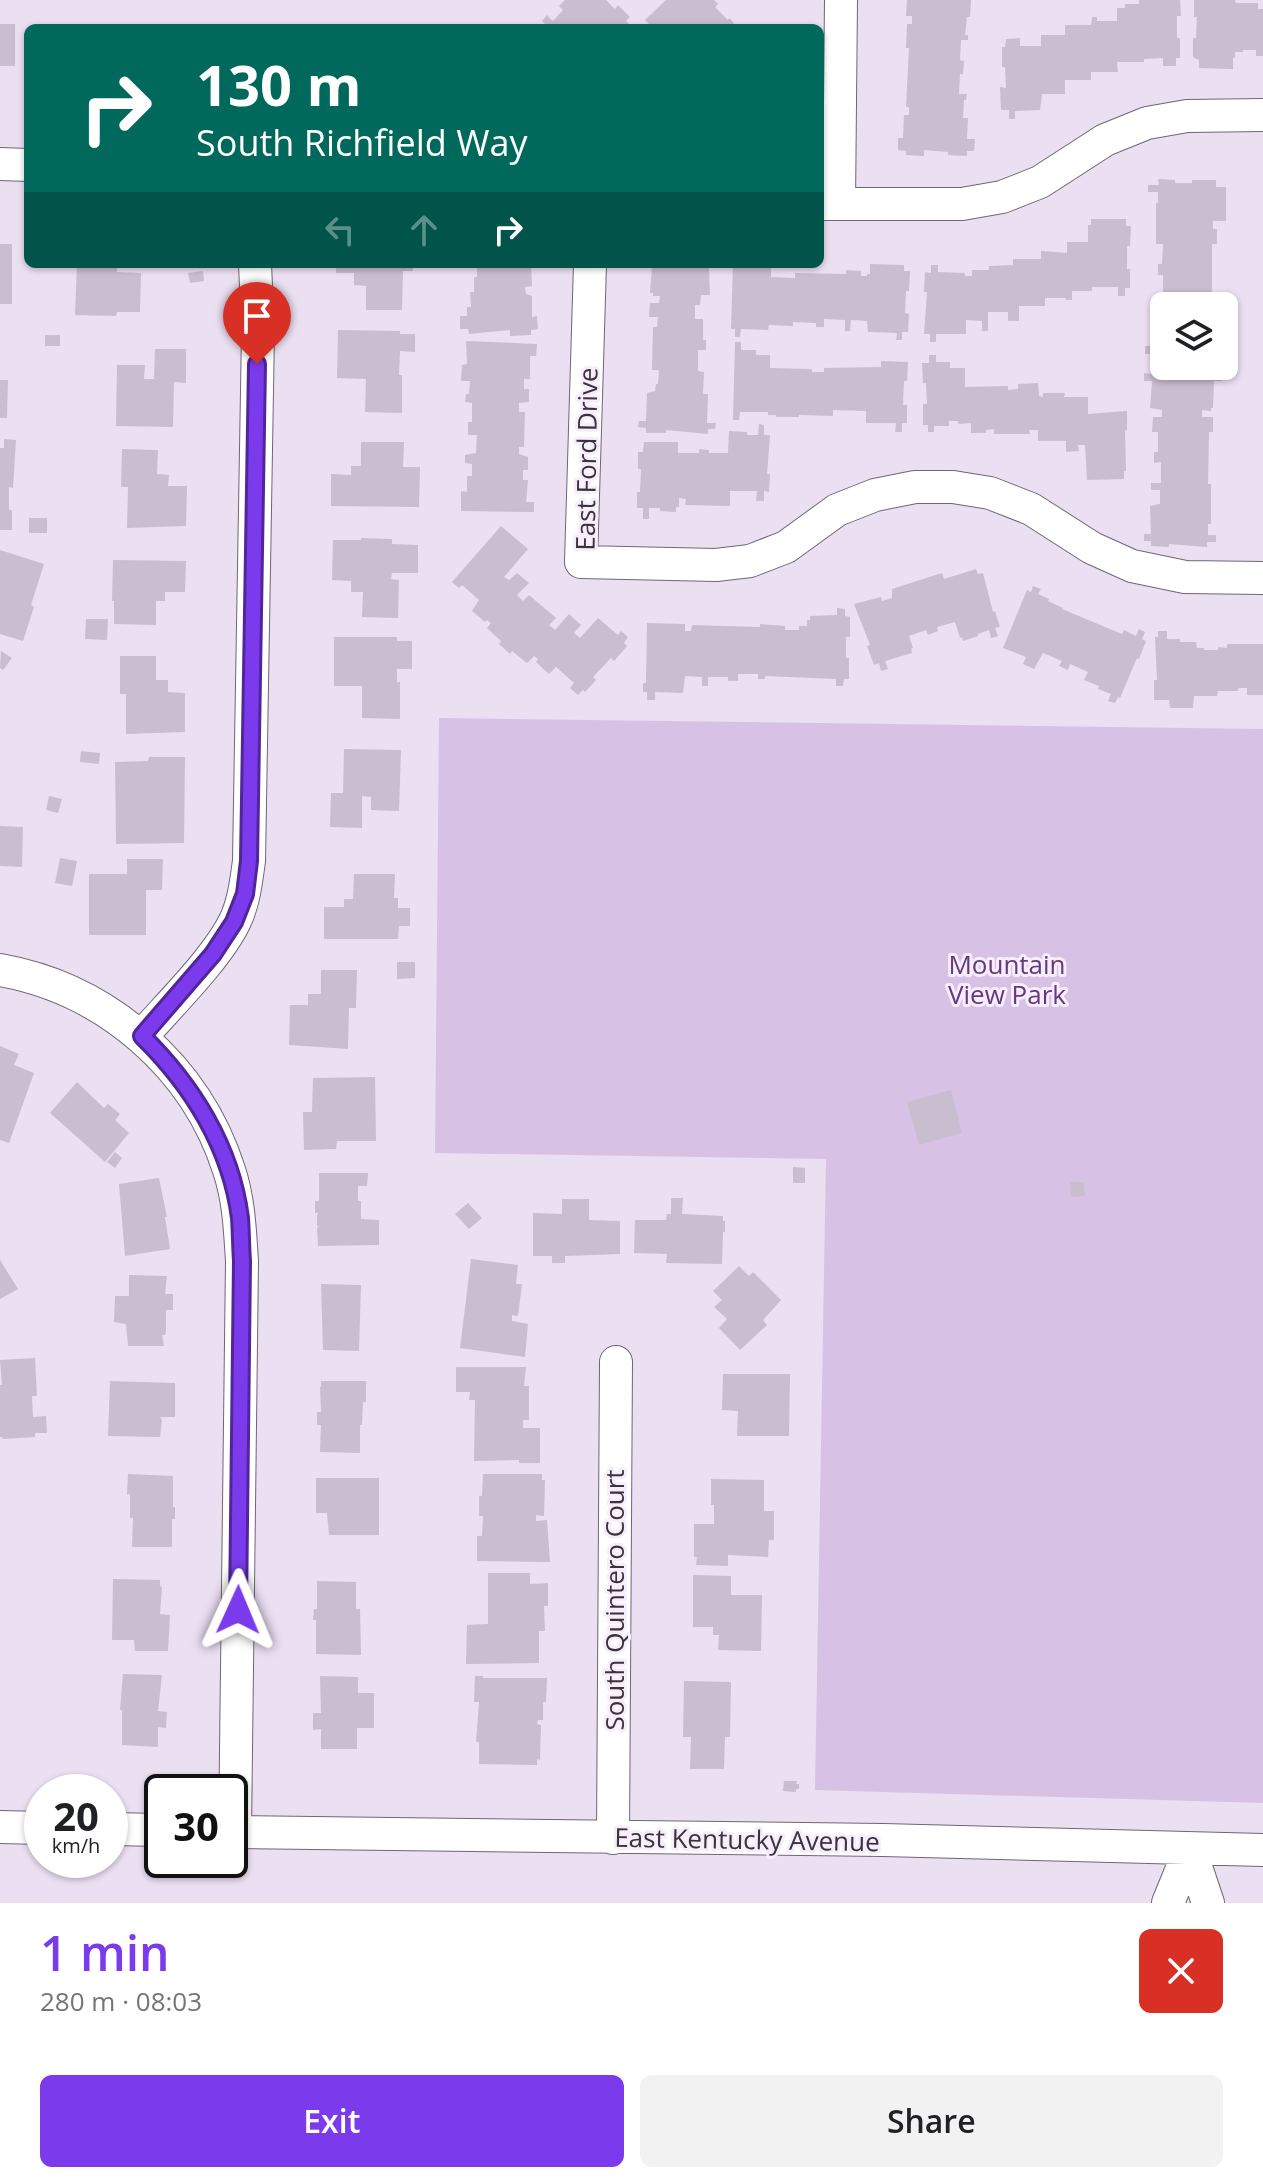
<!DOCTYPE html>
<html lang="en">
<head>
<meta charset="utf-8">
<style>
  body { margin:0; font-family:"Open Sans",sans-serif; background:#f2f2f2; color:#202124; height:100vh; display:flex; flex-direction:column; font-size:30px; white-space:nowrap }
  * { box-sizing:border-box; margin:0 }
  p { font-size:26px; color:#757577 }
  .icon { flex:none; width:44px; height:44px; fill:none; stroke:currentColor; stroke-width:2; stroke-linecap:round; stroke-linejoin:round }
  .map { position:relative; height:1903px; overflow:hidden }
  .side { display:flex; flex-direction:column; background:#fff; flex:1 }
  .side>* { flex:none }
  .top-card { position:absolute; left:24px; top:24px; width:800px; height:244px; border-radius:12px; box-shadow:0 2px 6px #0004; background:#00695c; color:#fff; overflow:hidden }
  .controls { position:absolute; left:1150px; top:292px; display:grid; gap:16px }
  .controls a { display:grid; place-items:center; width:88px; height:88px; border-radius:12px; background:#fff; box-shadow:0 2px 6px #0004; font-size:40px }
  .speed { position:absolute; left:24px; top:1774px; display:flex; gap:16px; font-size:40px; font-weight:700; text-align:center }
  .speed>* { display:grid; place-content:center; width:104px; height:104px; border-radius:50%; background:#fff; box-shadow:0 2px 6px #0004; line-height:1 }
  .speed small { font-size:20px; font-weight:400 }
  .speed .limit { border:4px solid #111; border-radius:12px; background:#fff; color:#111 }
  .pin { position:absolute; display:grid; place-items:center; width:68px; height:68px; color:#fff; margin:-82px -34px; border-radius:50% 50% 50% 0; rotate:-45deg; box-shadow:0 0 8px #0007 }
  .pin .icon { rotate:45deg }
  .me { position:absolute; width:88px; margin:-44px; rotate:1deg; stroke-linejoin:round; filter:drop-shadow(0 0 6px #0008) }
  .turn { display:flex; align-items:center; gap:28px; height:168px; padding:0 40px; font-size:36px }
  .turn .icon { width:104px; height:104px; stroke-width:2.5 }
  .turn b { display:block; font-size:56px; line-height:68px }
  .lanes { display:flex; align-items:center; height:76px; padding:0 40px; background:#0003; justify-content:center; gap:40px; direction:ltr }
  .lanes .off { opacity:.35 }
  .round { display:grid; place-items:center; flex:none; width:84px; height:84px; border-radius:12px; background:#f2f2f2 }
  .headline { display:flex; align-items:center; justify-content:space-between; height:136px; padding:0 40px }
  h1 { font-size:48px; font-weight:600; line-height:60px; color:#7c3aed }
  .cta { display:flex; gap:16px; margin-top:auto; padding:16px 40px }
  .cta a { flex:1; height:92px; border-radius:12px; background:#7c3aed; color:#fff; font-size:32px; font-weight:600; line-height:92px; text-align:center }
  .cta a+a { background:#f2f2f2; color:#202124 }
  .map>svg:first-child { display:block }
</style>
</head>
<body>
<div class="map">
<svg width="1263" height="1903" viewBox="0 0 1263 1903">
  <rect width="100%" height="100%" fill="#ebdff2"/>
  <path fill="#d7c1e4" d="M439 718 1263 729V1803L815 1790 826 1159 435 1153Z"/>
  <path fill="#c9bdd0" d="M565 0H606L615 9 618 5 630 17 626 21 633 28H550L542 21 547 15 553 21 563 10 559 6Z
    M666 0H714L718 4 715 7 728 20 729 18 734 23 728 28H645L649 24 645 20Z
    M907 0H971L970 17H967L965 35H968V40H961L960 60 964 61 963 74H960L959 94H967L966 100H964L963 118H968L967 139H975L974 151H967V156L948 155V152L924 150V156L906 155V151L898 150V138H903L904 115H909V107H906L909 48H906L907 24H912V16H906Z
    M1139 0H1180L1181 16H1177V38H1180V58H1176V66H1163V58L1144 59V62H1117L1118 72H1091V80H1065V94H1042L1040 110 1015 111V119H1009V110H1001L1000 87 1006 88 1005 67H1002V47H1005L1006 39 1020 38V46H1041V35H1065V25H1091L1092 17H1097V21H1117V8H1125V4H1139Z
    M1194 0H1235L1236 3H1258V9H1263V56H1256V50H1243V52H1235V58H1233V69L1199 68V60L1193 57V38H1196L1197 17H1194Z
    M0 24H15V66H0Z
    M1158 179 1175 180V183H1192V180H1216V187H1226V221H1213V229H1217V244H1212V297H1204V306H1164V359H1150V354H1145V346H1152V319L1159 317V296L1163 295V275H1158V264H1162L1163 244H1156V203H1158V192H1148V185H1159Z
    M1091 219H1126V226H1131L1130 246H1127V269H1130V288H1125V296H1118V287H1092V291H1072V300H1066V298H1045V306H1019V321H1008V312H988V331H982V321L966 320V334H936V342H930V334H924L927 292H924L925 272 931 273V265H938V272L965 273V276H972V270H989V266L1013 265V259H1041V251L1067 253V242H1088V225H1091Z
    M0 244H12V304H0Z
    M77 264H117V272L141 273 140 312H117L116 316 75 315Z
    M336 264H413V271H403L402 310H366V286L354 285V273H336Z
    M477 264H531L532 286 525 287 526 294 532 296V317L537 316 538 329 531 330V335L510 336V330L469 334 468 329H460V316H467V307H471L470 292H474V277H477Z
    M643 264H719V268H709L710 295H701L700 305H695V319H703V340H706V350H698V371L704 372 703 394H708L707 423H716L715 429H708V434L666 430V433H646V428L638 427 639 421H646L647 393 655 391 656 384H658L659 370H652L653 327H657L658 317H649L650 303H659L660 296H653V293H650L652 267H643Z
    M733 264H771V277L795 278V273L846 274V270L861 271V276H867V274H870V264L904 265V271H910L909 291H906L905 313 909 314 908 332H902V340H896L897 333 868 332 867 321 851 320 850 331H845V320L824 319V327H816V323L793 322V326L769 325 768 330 741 329 740 337H735V329H731Z
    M203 271 204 281 190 283 188 273Z
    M338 330 400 331V334H415V352L400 351 399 375H402V413L365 412 366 379 337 378Z
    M45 335H60V346H45Z
    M466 341 537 344 536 356H530V379H524V389H529V402L519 403V412H525L524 447H519V454L528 457V470H523V480H528L526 502H534V512L461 511V491L467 492V476H472V464L465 463V455L476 453 477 435H468V422H472V403L465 402 466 394H469L470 381H461L462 365 467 364Z
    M735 342H741V350H756V355H770V368L812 369V372H824V368L881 367V361L908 362 907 381H904L903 405H907V423H902V432H895L896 423H866V411L833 410V416L799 415V417H776V415H768V412H740L739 420H733Z
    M155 349H186V383L174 382 173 427 116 426 117 365H145L144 379H154Z
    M929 355H936V362H950V368H965V387L1008 386V390L1018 389V384L1038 383 1039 396 1043 397V393H1065L1064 397H1088V414L1127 411V430H1125L1126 471H1124V479L1087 480 1085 445H1078L1079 451 1066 452V441H1038V430H1029L1030 434H994V429L986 430V433H971V423L958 424V421H949V426H934V432H928V425H923V404H927L926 383H923L922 363H929Z
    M1152 368H1172V371L1214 369V374H1222V381H1214L1213 408H1211V411L1202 410V417H1213V432H1209L1208 484H1211V524H1208V535H1216V542H1207V547L1169 544V547L1151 546V541H1144V534H1151L1150 506 1160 504V490H1151V483H1161V462L1154 463V452H1158V432H1152L1153 417H1162V410L1150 408 1152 381H1144V373L1152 374Z
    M0 380H8L7 418H0Z
    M759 424 764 425V435H770L767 474H770L769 492 764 491V501H756L757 491H730V506L685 505 686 499 679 498V507H676V512L660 511V508H649V519H643V508H637V492H640L641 469H638V452H643L644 442H678V453H699V449L709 450V453H728L729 431 747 432V435H758Z
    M4 439 16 440 13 488 9 487V510H12V530H0V448H4Z
    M361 442H404L403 467H420L419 507 331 506V474L351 475V466H361Z
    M122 449 158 450 157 474 169 475 168 486H187L186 526 127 528 128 487H121Z
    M29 518H47V533H29Z
    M501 526 528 549 504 577 509 580 517 573 529 583 517 595 523 601 529 595 556 618 549 625 555 630 569 614 581 625 574 633 580 638 598 618 618 635 621 631 628 637 624 643 627 646 614 661 611 658 593 677 596 680 585 692 583 690 578 695 570 688 574 683 556 667 549 674 536 662 538 659 534 656 527 663 512 651 510 654 499 644 501 641 487 628 491 623 487 620 485 622 472 611 479 600 462 585 459 588 452 582Z
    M361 538 392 539V544L418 545V573H392L391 579 399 580 398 618 362 617 363 592H351V581L332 580 333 540H361Z
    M0 550 44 564 31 605 34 607 23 641 0 634Z
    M113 560 186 561 185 592H165V601H156V625L114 624V601H112Z
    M976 569 978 574 983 573 993 612 995 611 1000 627 995 628 998 636 991 638 989 630 978 634V636L963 641 962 637 960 638 955 622 937 627 938 631 928 635 926 630 909 636 913 648 911 649 912 653 885 661 888 669 881 671 879 663 874 665 867 646 870 645 854 604 881 597 882 601 892 598V589L942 573 944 579Z
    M1033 586 1041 589 1038 594 1049 599 1048 601 1063 608 1062 609 1122 634 1124 630 1136 636 1139 629 1145 632 1142 639 1146 641 1139 659 1137 658 1120 698 1118 697 1115 703 1108 701 1111 694 1098 689 1099 686 1084 680 1088 672 1070 664 1068 670 1059 666 1062 661 1043 653 1034 669 1023 664 1026 657 1003 648 1027 590 1031 592Z
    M837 608 845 609V616L850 617V637H846V658H849V679H844L843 686H836V679L765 676V679H758V674H738V681H728V677H708V686H702V677L685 676 683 693 655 692V700H647V692H643V683H646L647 623 685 624V631H691L692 625 760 627V624L785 626V630H799V626H807V620H810V616L837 615Z
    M86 619H108L107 640 85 639Z
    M1158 631H1167V639H1180V642H1196L1197 648H1204V650H1218V647L1227 648V644H1263V695H1247V688H1238V691H1218L1217 696H1194L1193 708H1170L1169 700H1154V680H1157L1155 637H1158Z
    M334 637H397V641H412V669H397V682H400V719L362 718V686H334Z
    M1 651 12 658 3 670 0 668Z
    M120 656H156V680H168V692L185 693V732L126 734V694H120Z
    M344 749 401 750 399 811 371 810V797L362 796V828L330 827 331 793H343Z
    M81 751 100 753 99 764 80 762Z
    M149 757H185L184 843 116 844 115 762 148 761Z
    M49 796 62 799 58 813 46 810Z
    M0 826 23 827 22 867 0 866Z
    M60 858 77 861 72 886 55 883Z
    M127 859H163L162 890H146V935H89V874H127Z
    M354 874H395L394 898H398V908H410V926H399L398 939H324V907H344V899H353Z
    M397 962H415V978L397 979Z
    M321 970H357L356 1008H349L348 1049 289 1045 290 1005H308V994H321Z
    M0 1046 19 1054 14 1065 34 1073 9 1143 0 1140Z
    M375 1077 376 1141H337L336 1149 304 1150 303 1112H312L313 1078Z
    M77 1082 104 1108 108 1104 120 1114 115 1120 129 1133 105 1162 50 1113Z
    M951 1090 962 1133 919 1145 907 1102Z
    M115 1152 122 1158 115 1168 107 1162Z
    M793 1167 805 1168V1183H793Z
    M319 1173H368L367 1186H358V1201H361V1219L379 1220V1245L318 1246 317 1228 319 1226H317V1216L318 1213H315V1201H319Z
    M159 1178 167 1217H165L170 1249 125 1256 119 1184Z
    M1070 1182H1084L1085 1196 1071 1197Z
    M671 1198H683L682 1214 723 1216V1221H725V1232H723L722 1264 666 1263 667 1254 634 1253 635 1220H666L667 1214H671Z
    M562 1199H589V1220L620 1221V1254L565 1256V1263H552V1256H533V1213L562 1214Z
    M468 1203 482 1218 469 1229 455 1214Z
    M471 1259 518 1265 516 1284H522L518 1316 512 1315V1321L528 1324 525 1357 460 1348Z
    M0 1260 18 1289 0 1299Z
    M739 1266 749 1276 753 1272 781 1300 763 1320 767 1325 740 1350 719 1328 727 1319 714 1307 722 1300 713 1291Z
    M129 1275 167 1276 165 1294H173V1310H166V1332L165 1335H162L164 1346H128L126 1324 114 1322 115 1296H129Z
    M321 1284 361 1285 359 1351 323 1350Z
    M35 1358 37 1396H32L33 1417 46 1416 47 1433H35V1437L3 1439 2 1437H0V1385H2L0 1360Z
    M456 1367H526L524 1386H529V1420H523V1428H540V1463H519V1460L474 1461 475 1400H469L470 1392H456Z
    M723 1374H790L789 1436H737L738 1411 722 1410Z
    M110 1381 175 1383V1417H160L162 1420 160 1437 108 1436Z
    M321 1381H366V1402H363L362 1425H360V1453L320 1452 321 1425H317V1412H321L320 1387H321Z
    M128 1474 173 1476V1507H175V1519H172V1547H132L133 1518H130V1494L127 1495Z
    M483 1474H542V1480H545L544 1516 536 1515V1521L547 1520 550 1562 477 1561V1536H482L483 1516H479V1496H482Z
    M316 1478H379V1535H329L327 1513H316Z
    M711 1479 764 1480V1511H774V1540H769L768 1557 728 1555V1566L696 1565 697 1557H694V1524H714V1505H711Z
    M488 1573H530V1584L548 1583V1606H544L545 1631H539V1663L466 1664 467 1625 488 1624Z
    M693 1575 731 1576V1595H762L761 1651 718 1650 719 1635H713V1627H693Z
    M113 1579 160 1580V1586L162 1587 160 1614 170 1615 168 1651H135L134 1640H112Z
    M317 1581 356 1582V1609H360L361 1655 316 1654V1620H313L314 1609H317Z
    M123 1674 162 1675 158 1711 167 1712 166 1728 158 1727V1747L122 1745V1710H120Z
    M320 1676 358 1677V1693H374V1728H357V1749H321V1729L313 1730V1713H321Z
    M475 1676H483V1678H547L546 1702H543V1720H538L537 1724 541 1725 540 1760 537 1759V1765L479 1764V1742H476L479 1702H474Z
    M684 1681 731 1682 730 1737H725L724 1769H690L691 1737H683Z
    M784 1781H797L796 1784H799V1789H796V1792L783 1791Z"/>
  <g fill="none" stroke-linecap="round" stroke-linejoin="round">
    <defs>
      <path id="minor" d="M0 164 28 165
        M820 204H962L1002 197 1040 182 1105 140 1147 123 1187 116 1263 115
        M839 204 841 0
        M590 264 581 562 716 565 750 561 786 547 837 510 875 495 915 487H953L990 493 1031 509 1092 548 1132 566 1185 577 1263 578
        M0 970C107 989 196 1067 229 1170 239 1200 240 1231 242 1261L235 1832
        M142 1036C170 1004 217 958 235 921 244 902 246 882 249 861L258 332 255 264
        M0 1827 42 1828
        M110 1829 162 1830
        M230 1832 883 1840 1263 1850
        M613 1838 616 1362
        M1190 1849 1208 1903
        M1168 1903 1190 1849"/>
    </defs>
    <use href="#minor" stroke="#706676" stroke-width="34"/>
    <use href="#minor" stroke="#fff" stroke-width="32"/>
  </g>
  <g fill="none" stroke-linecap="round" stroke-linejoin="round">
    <defs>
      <path id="route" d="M238 1610 242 1261C241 1247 241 1232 240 1218 231 1147 192 1085 142 1036L213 954 234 922 245 894 249 861 257 364"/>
    </defs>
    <use href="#route" stroke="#51269a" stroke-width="20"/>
    <use href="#route" stroke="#7c3aed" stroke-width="14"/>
  </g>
  <g text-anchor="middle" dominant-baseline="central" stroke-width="6" stroke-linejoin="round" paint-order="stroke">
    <g font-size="26" fill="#39343b" stroke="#f7edfc">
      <text transform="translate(586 459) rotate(-89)">East Ford Drive</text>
      <text transform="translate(614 1600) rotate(-90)">South Quintero Court</text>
      <text transform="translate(747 1839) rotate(1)">East Kentucky Avenue</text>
    </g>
    <g font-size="26" fill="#65397b" stroke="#f7edfc">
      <text x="1007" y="964">Mountain<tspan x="1007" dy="30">View Park</tspan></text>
    </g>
  </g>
</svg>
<div class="controls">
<a><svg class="icon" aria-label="layers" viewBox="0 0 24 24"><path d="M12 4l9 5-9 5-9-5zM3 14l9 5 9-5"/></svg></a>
</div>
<div class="speed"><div>20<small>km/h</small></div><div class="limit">30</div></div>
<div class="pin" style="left:257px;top:364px;background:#d93025"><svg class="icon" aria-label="arrive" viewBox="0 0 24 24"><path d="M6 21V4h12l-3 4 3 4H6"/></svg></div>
<svg class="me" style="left:238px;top:1610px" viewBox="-20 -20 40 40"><path d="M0-17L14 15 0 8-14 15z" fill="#7c3aed" stroke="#fff" stroke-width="4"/></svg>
<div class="top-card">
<div class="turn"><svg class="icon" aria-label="right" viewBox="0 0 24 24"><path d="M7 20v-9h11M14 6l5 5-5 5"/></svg><div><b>130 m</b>South Richfield Way</div></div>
<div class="lanes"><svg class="icon off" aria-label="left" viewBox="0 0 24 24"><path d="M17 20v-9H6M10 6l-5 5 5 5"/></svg><svg class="icon off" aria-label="ahead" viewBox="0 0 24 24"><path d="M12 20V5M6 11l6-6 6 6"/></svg><svg class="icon" aria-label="right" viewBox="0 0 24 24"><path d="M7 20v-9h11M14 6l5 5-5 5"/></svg></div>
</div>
</div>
<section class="side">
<div class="headline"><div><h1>1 min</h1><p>280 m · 08:03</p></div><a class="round" style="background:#d93025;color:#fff"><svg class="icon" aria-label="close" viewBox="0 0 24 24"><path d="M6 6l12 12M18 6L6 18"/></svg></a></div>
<div class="cta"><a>Exit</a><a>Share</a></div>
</section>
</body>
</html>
